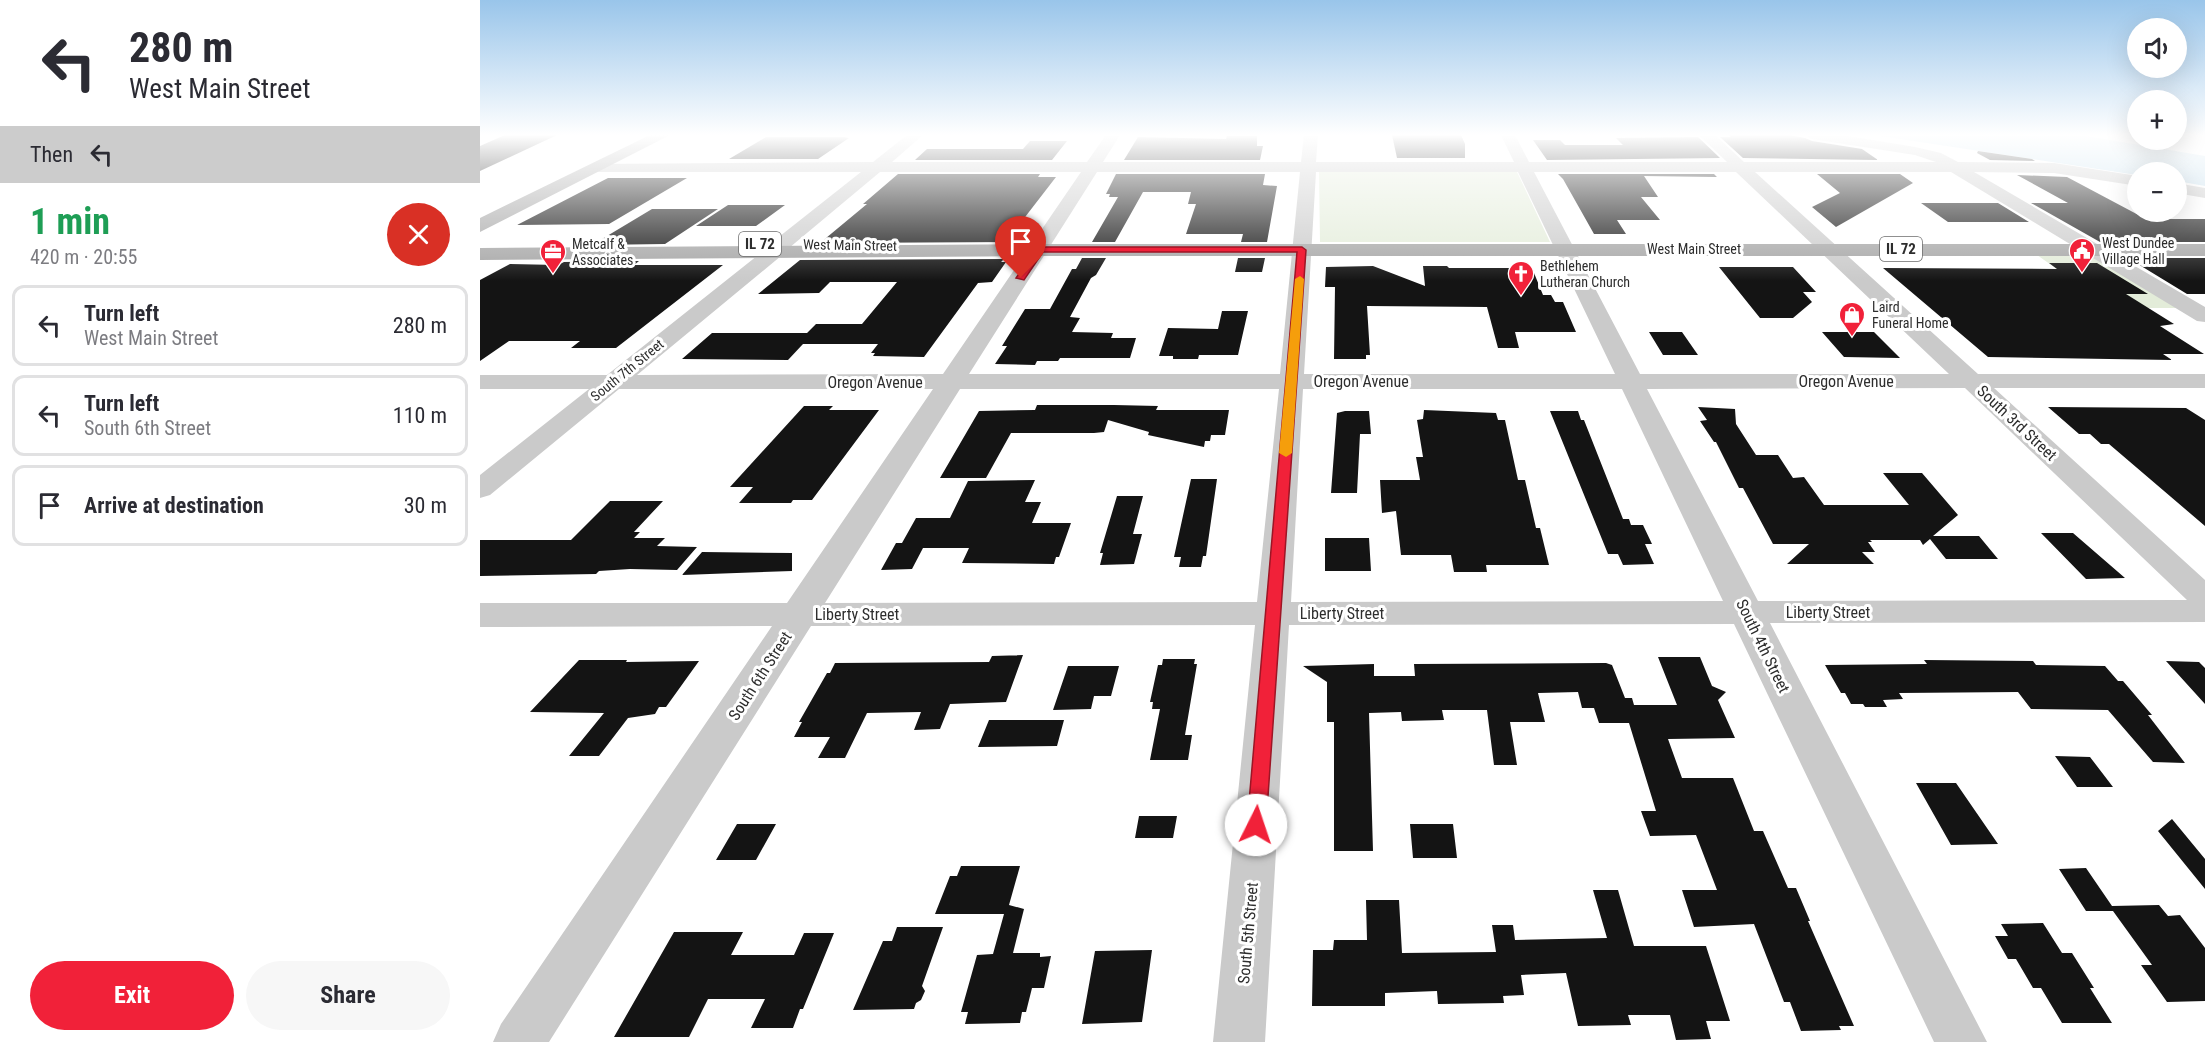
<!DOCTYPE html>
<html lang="en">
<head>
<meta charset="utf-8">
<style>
  body { margin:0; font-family:"Roboto Condensed",sans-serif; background:#f7f7f7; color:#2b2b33; height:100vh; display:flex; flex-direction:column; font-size:22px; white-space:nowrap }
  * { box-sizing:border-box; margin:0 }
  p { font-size:20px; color:#7c7c81 }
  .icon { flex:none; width:33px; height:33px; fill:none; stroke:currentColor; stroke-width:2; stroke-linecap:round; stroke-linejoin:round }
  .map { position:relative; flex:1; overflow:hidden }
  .sheet { display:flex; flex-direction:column; background:#fff; width:480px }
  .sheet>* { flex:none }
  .banner { background:#fff; color:#2b2b33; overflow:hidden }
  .tools { position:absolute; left:1647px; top:18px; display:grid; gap:12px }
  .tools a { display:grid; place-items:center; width:60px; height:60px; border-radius:50%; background:#fff; box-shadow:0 6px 24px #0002; font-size:30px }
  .pin { position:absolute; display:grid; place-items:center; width:51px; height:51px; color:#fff; margin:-62px -26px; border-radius:50% 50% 50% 0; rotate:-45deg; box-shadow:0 0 6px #0007 }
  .pin .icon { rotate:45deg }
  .me { position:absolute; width:66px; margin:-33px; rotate:4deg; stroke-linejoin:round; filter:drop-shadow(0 0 4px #0008) }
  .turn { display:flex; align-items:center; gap:21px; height:126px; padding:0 30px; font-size:27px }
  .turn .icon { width:78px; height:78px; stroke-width:2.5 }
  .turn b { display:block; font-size:42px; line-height:51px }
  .then { display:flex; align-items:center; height:57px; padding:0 30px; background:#0003; gap:12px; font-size:22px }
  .round { display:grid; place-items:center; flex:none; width:63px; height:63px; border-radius:32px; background:#f7f7f7 }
  .summary { display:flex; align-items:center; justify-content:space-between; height:102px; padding:0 30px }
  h1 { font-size:36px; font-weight:700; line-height:45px; color:#1e9e55 }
  .button { display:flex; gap:12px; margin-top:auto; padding:12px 30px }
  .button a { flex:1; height:69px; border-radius:36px; background:#f12139; color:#fff; font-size:24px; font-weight:700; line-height:69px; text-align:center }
  .button a+a { background:#f7f7f7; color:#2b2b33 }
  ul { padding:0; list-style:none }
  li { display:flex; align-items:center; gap:18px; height:81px; margin:0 12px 9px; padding:0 18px; border:3px solid #e1e1e2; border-radius:12px }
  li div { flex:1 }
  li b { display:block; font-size:22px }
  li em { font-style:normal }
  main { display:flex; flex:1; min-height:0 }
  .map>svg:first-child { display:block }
</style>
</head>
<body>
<main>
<section class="sheet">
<div class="banner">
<div class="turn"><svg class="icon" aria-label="left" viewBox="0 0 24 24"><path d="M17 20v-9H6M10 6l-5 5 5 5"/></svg><div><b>280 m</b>West Main Street</div></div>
<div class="then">Then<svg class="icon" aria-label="left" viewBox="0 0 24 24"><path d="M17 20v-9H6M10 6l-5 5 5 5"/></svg></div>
</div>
<div class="summary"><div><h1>1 min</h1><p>420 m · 20:55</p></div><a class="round" style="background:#d93025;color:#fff"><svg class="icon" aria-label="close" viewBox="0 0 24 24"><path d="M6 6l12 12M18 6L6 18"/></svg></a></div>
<ul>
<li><svg class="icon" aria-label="left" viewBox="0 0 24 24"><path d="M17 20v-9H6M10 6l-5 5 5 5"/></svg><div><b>Turn left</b><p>West Main Street</p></div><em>280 m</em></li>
<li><svg class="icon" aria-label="left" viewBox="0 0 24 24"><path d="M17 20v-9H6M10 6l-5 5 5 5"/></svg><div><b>Turn left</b><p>South 6th Street</p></div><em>110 m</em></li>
<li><svg class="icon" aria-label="arrive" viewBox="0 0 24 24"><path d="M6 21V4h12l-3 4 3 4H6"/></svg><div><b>Arrive at destination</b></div><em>30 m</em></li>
</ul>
<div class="button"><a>Exit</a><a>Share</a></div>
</section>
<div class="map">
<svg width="1725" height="1042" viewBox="0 0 1725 1042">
  <rect width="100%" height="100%" fill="#fff"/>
  <path fill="#e3ecd9" d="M839 170 1037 172 1070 242H840Z
    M1550 250H1613L1710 308H1632Z"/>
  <path fill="#c3deed" d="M1394 135H1600L1725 156V186L1697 181 1696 172H1658L1657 175Z"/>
  <path fill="#141414" d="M25 135H77L0 171V146Z
    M912 135H981L985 144V158H917Z
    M1249 135H1309L1325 138 1332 141 1382 149 1398 160 1263 158 1240 137H1251Z
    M747 136H777V146H783L780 160H644L658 137 746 139Z
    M286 137H364L369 138 338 159H249Z
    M1218 137 1240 158 1067 160 1053 140H1080L1085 145H1143L1136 138Z
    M550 141H587L572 160H435L447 149H543Z
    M1498 151 1552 159 1555 161 1510 160 1497 153Z
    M418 174H560L558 177H576L542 221H551L536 242 340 243 387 204H383Z
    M636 174H785L783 185 797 186 787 242H761L763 234H706L716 204H708L711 192H663L635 242H612L638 197H629L630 194H626Z
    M1078 174H1234L1237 177 1164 176 1178 197H1161L1180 220H1137L1146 234H1114L1083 179Z
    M1337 174H1420L1433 183 1356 227 1332 207 1360 193Z
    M1537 175 1587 177 1666 219H1725V242H1620L1551 203H1588Z
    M128 178H207L129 224 37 225Z
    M1441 203H1518L1549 222H1468Z
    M248 205H305L276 226H216Z
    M172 209H238L185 244 112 245Z
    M602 258H626L616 275 611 278 590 317 600 318 592 332 633 333 631 338H656L650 358H580L578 361H557L555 365 515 364 527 346H522L545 309H570L592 269H596Z
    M758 258H785L782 272H755Z
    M1648 258H1725V294H1707Z
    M524 259 521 262H526L512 282 498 283 444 357 393 356 395 353H391L398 344H323L308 360 202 359 232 333H327L336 324H382L417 282H350L339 293 278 294 320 260Z
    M159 261 154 265H243L136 348H91L100 341H29L0 361V280L30 264 78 265 84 262Z
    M1569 263H1617L1668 294H1646L1694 324 1680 326 1724 354H1683L1692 360 1508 357 1403 268 1577 269Z
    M893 266 945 286 943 266H967L969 268H1052L1063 295H1071L1075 302H1083L1096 332H1035L1039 348H1018L1007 307 887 306 890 355H886V359H854L855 287H845L846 267Z
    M1239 267H1313L1336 292H1323L1332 302 1313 318H1280Z
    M742 311H768L758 355H719L718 359H693V356H679L688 328 738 329Z
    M1169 332H1202L1218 355H1183Z
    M1342 332H1394L1420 358 1364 357Z
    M557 405H634L678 406 676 410H749L745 435H731L730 441H725L724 447 668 435 669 432 628 420 624 432 614 433H531L506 478H460L499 411 555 410Z
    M324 406H353L349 410H399L332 500H313L311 503H259L273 487H250Z
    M1218 407 1255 409 1256 424 1276 455H1298L1313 478 1324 477 1344 505H1429L1403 473H1442L1478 515 1453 536H1499L1518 559H1466L1450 539 1443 545 1440 540H1390L1392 542H1388L1395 552H1382L1394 564H1307L1329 544H1293L1263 488H1259L1236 442H1234L1220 421 1227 420Z
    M1568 407 1706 408 1725 420V526L1629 444H1621L1610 434H1599Z
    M944 410 1016 413 1018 420H1025L1038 480H1045L1056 528H1060L1069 565H1006L1007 572H974L971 555H921L916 511 902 513 900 480H940L936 457H943L937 420 943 419Z
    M865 411H889L891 434H880L877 493H851L857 413Z
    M1070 411H1098L1101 420H1104L1143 519H1149L1151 525H1163L1172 544H1165L1174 564 1143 565 1138 554H1128Z
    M711 479H737L726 556H723L721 567H699L701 557H694Z
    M555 480 545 502H561L552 523H591L579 557H576L574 564 482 563 489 548H443L432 569 401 570 416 543H422L436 518H470L488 481Z
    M637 496H663L653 534H662L654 564 620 565 623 553H620Z
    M130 501H183L154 532H160L154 538H185L177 546 217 547 197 570 150 569 119 571 116 574 0 576V540H91Z
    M1561 533H1593L1645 578 1606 579Z
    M845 538H889L891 571H845Z
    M222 552 312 553V571L202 575Z
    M543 655 526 702 470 704 460 729 434 730 441 712 387 713 365 758H338L350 737H314L322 722H319L347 673H350L355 663 509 662 512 656Z
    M1178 657H1220L1232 686 1246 692 1238 700 1255 738 1188 739 1202 778H1253L1274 831H1283L1308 888H1316L1330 921H1328L1374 1026H1359L1361 1030 1321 1031 1310 1002H1304L1274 924 1214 927 1202 890H1237L1216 835 1170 836 1161 811H1176L1149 723H1119L1114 708H1102L1098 692 1058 693 1065 722H1030L1037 765H1014L1007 710H962L964 720 922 721 921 712 889 713 893 851H854V722H847V682L823 666 894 664V676H935L934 664 1126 663 1132 665 1145 698H1152L1154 705H1197Z
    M683 659H715L714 664H717L705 735H712L708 760H670L680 709H672L673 702H670L678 665H682Z
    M99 660H147L146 662 219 661 186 707H179L175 714 148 718 119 756H89L124 713 50 712Z
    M1444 660 1553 661 1556 665 1625 666 1638 681H1643L1672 715H1668L1705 763 1673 762 1628 710 1551 709 1538 692 1419 693 1423 699 1403 700 1407 707H1385L1383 704H1371L1365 693H1361L1345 665 1447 664Z
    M1686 661 1719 662 1725 668V704Z
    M588 666H639L631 696H614L611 709 573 710Z
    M509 720H584L577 746 498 747Z
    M1575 756 1610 757 1633 787H1597Z
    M1436 783H1476L1518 844 1471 845Z
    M659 816H697L693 838H655Z
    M1692 819 1725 859V889L1678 831Z
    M257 824H296L276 860H236Z
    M930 824H973L977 858H933Z
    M481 866H540L529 905 544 909 533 953H560V957L571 956 564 988H552L546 1012H542L540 1023 485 1024 488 1012H481L497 955 513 954 524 914H455L470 876H477Z
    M1606 868 1632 906 1679 905 1688 916 1700 915 1725 948V1001L1687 1002 1661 965H1672L1633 911H1606L1579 869Z
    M1113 890H1138L1154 946H1226L1250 1021H1226L1231 1039 1196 1040 1190 1015H1148L1151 1025 1098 1026 1086 973 1041 975 1044 995 1023 996 1024 1003 958 1004 957 991 905 993V1006H832L833 950H853L854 940H887L886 900H919L922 953 1016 952 1012 925H1033L1035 940 1127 938Z
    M1563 923 1582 953H1592L1614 988H1610L1632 1023H1582L1561 988H1553L1536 959H1528L1515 936H1528L1521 924Z
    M417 927H463L442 986 445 991 441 1000 436 1003 434 1009 373 1010 403 941H412Z
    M194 932H263L251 955H314L324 933H354L323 1009H320L313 1028H271L285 999H228L209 1037H134Z
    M672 950 662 1022 602 1024 615 951Z"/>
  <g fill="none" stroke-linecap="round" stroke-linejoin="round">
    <path fill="#cacaca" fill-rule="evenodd" d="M427 135H443L412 162H607L626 135H640L623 162H821L824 135H838L836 162H1034L1021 135H1035L1049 162H1247L1219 135H1235L1264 162H1456L1435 155 1332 139 1325 135H1362L1435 147 1461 153 1478 162 1574 163 1658 176V186L1574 173 1494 172 1725 307V322L1717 321 1471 172H1275L1498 374H1725V388H1514L1725 580V622L1290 623 1507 1042H1454L1254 624 809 625 785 1042H733L775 625 331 626 69 1042H13L21 1024 292 626 0 627V603H307L453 389H139L10 495 0 498V475L109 389H0V375H127L287 248 294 246 293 244 295 240 381 172H119L114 170 111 167 114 164 393 162ZM400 172H601L463 374 157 375 301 256 303 252 302 249 309 248ZM617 172H820L800 374H489ZM836 172H1038L1135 374H824ZM1054 172H1256L1469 374H1160ZM1485 388 1707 600 1278 601 1167 389ZM480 389H799L777 602 345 603ZM823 389H1142L1243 601 811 602Z
      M1696 183 1725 188V198L1696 193Z"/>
    <path fill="#a5a5a5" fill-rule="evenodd" d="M170 135H190L0 232V218Z
      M560 244H1725V256H560L0 260V248Z"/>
  </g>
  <linearGradient id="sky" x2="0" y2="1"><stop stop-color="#99c5ea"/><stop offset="0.48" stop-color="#fff"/><stop offset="1" stop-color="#fff" stop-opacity="0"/></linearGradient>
  <rect width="1725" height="281" fill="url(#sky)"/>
  <path fill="#f12139" stroke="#9d1525" stroke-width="1.5" d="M822 247 826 250 786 825 783 831 776 834 769 831 767 825 817 252H563L544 280 536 278 557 248 560 247Z"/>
  <path fill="#f59e0b" d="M820 276 824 279 812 453 806 457 799 453 815 279Z"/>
  <defs>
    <symbol id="civic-pin" viewBox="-11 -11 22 30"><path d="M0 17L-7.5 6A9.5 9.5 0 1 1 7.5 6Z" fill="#f12139" stroke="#fff"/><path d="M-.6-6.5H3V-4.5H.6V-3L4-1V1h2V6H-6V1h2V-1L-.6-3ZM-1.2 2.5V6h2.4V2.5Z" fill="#fff"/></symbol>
    <symbol id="office-pin" viewBox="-11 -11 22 30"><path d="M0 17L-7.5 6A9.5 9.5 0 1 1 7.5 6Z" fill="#f12139" stroke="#fff"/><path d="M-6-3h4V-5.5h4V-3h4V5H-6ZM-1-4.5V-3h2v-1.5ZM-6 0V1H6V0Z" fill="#fff"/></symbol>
    <symbol id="church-pin" viewBox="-11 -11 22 30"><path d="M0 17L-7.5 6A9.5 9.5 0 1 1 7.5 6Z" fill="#f12139" stroke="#fff"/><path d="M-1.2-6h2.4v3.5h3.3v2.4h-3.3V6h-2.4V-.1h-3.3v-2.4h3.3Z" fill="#fff"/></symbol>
    <symbol id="shop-pin" viewBox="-11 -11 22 30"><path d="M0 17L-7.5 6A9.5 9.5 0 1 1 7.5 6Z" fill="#f12139" stroke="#fff"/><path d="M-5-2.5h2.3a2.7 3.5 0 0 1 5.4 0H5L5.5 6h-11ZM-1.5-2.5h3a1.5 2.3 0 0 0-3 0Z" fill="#fff"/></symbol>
  </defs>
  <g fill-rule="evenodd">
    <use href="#civic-pin" x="1587" y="236" width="30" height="40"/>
    <use href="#office-pin" x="58" y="237" width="30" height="40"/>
    <use href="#church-pin" x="1026" y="259" width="30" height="40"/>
    <use href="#shop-pin" x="1357" y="300" width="30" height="40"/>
  </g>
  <g text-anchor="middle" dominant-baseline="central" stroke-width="6" stroke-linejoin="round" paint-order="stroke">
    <g font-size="14" fill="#2d2d2d" stroke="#fff" text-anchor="start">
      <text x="1622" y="243">West Dundee<tspan x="1622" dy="16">Village Hall</tspan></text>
      <text x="92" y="244">Metcalf &amp;<tspan x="92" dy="16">Associates</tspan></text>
      <text x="1060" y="266">Bethlehem<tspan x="1060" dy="16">Lutheran Church</tspan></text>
      <text x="1392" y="307">Laird<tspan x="1392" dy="16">Funeral Home</tspan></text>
    </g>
    <g font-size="14" fill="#2d2d2d" stroke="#fff">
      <text transform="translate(370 245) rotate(1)">West Main Street</text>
      <text x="1214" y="249">West Main Street</text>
      <text transform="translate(147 370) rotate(-39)">South 7th Street</text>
    </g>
    <g fill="#fff" stroke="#6c6c6c" stroke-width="1.5">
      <rect x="259" y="232" width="42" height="24" rx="4.5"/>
      <rect x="1400" y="237" width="42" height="24" rx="4.5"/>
    </g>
    <g font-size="15" font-weight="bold" fill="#2d2d2d">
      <text x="280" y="244">IL 72</text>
      <text x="1421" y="249">IL 72</text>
    </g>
    <g font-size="16" fill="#2d2d2d" stroke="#fff">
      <text x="881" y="381">Oregon Avenue</text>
      <text x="1366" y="381">Oregon Avenue</text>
      <text x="395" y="382">Oregon Avenue</text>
      <text transform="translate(1537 423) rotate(43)">South 3rd Street</text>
      <text x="1348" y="612">Liberty Street</text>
      <text x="862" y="613">Liberty Street</text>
      <text x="377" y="614">Liberty Street</text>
      <text transform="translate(1283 646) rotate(64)">South 4th Street</text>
      <text transform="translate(280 676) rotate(-57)">South 6th Street</text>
      <text transform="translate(768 933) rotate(-85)">South 5th Street</text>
    </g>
  </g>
</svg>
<div class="tools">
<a><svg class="icon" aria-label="sound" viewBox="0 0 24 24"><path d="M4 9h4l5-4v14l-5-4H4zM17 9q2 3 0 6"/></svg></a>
<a>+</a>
<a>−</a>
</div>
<div class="pin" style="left:541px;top:278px;background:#d93025"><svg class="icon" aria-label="arrive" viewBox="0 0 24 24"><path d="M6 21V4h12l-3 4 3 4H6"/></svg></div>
<svg class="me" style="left:776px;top:825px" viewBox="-20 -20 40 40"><circle r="19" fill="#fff"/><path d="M0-13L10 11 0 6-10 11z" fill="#f12139"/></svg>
</div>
</main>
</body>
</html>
